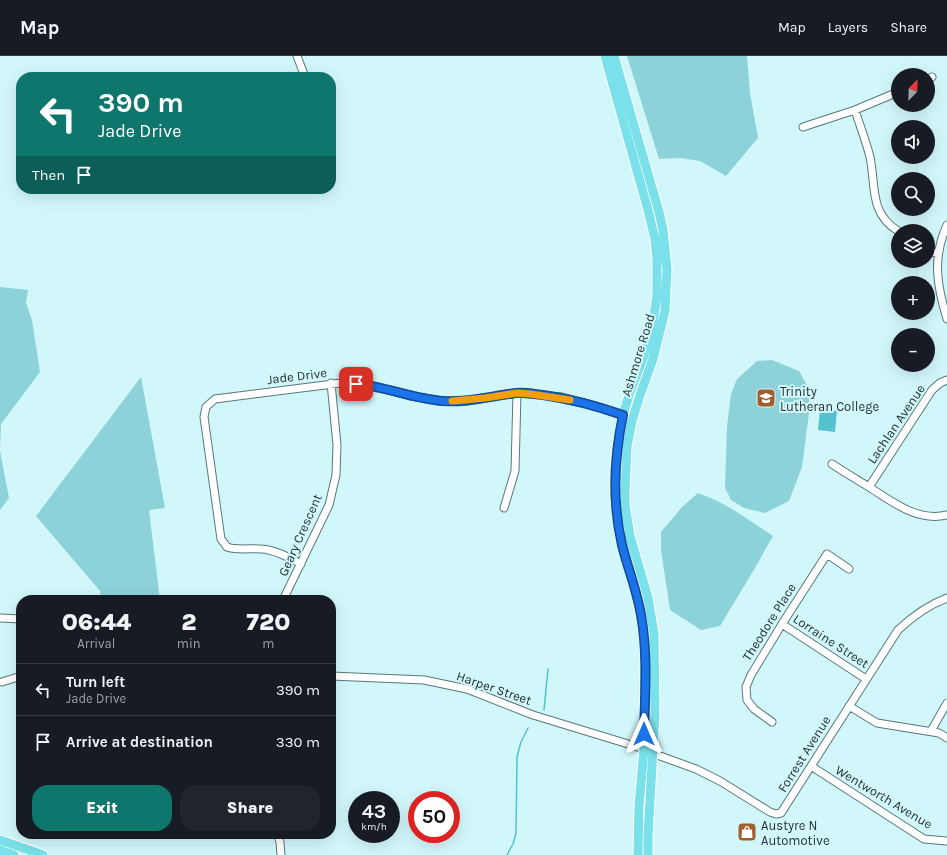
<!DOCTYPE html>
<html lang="en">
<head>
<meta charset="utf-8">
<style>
  body { margin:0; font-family:Karla,sans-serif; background:#20242c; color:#f1f3f6; height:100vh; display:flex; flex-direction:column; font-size:15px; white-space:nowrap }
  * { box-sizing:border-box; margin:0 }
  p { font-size:13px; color:#9ea1a6 }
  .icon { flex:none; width:22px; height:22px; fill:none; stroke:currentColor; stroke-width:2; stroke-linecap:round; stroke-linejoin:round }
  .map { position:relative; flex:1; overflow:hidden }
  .panel { position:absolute; left:16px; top:539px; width:320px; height:244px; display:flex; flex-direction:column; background:#171b24; border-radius:16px; box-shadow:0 4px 16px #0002 }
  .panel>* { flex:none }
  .hud { position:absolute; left:16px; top:16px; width:320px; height:122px; border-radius:16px; box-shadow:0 4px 16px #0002; background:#0f766e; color:#fff; overflow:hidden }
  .needle { width:26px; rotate:23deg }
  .controls { position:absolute; left:891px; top:12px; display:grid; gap:8px }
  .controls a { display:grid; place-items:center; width:44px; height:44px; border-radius:50%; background:#171b24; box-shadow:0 4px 16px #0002; font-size:20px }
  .speed { position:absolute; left:348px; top:735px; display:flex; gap:8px; font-size:20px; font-weight:700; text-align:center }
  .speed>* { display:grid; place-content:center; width:52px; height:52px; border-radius:50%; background:#171b24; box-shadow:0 4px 16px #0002; line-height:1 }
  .speed small { font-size:10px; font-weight:400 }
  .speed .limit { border:6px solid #d22; background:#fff; color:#111 }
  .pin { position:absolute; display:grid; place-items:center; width:34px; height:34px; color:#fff; margin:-17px; border-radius:8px; box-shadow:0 2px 6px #0006 }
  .me { position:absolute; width:44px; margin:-22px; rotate:0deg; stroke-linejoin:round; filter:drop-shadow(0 0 3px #0008) }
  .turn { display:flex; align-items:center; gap:14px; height:84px; padding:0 16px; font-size:18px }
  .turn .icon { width:52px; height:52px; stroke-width:2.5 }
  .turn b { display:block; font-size:28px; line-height:34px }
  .then { display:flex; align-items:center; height:38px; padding:0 16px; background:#0003; gap:8px; font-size:15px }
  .eta { display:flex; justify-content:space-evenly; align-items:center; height:68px; text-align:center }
  .eta b { font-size:24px; font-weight:800; line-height:28px }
  .action { display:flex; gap:8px; margin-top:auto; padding:8px 16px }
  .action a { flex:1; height:46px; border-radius:16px; background:#0f766e; color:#fff; font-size:16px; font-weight:800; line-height:46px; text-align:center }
  .action a+a { background:#20242c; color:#f1f3f6 }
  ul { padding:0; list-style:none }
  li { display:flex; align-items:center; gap:12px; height:52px; padding:0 16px; border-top:1px solid #363941 }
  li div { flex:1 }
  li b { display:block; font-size:15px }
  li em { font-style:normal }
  header { display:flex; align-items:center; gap:24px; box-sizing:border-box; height:56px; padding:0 20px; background:#171b24; border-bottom:1px solid #363941 }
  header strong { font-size:19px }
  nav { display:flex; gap:22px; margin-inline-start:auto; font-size:14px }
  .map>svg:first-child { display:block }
</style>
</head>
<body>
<header>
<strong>Map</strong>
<nav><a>Map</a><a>Layers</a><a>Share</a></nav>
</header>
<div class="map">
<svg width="947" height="799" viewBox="0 0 947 799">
  <rect width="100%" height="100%" fill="#d2f7fb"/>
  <path fill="#8ed2d9" d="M627 0H747L750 37 758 82 726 120 700 105 680 102 659 103Z
    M0 231 28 234 26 247 32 264 40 316 1 368 0 395 9 442 0 454Z
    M772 304 799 315 809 333V357L802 411 789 445 765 457 744 452 731 444 725 432 727 371 731 338 737 323 757 305Z
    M141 321 165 452 149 454 160 544H101L100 535 36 460Z
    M698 437C725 446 749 464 773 480L755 512 720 570 701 574 670 554 661 494V476L682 451Z"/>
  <path fill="#54c3cf" d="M820 353 837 355 835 376 818 374Z"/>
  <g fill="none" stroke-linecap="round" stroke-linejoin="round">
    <path stroke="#54c3cf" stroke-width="1.5" d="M544 654 548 613
      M507 799 513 788 516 777 517 701 521 686 528 672"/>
    <defs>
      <path id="minor" d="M297 0 305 21
        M928 23 932 21
        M855 54C860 70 866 85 870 101 876 130 869 157 898 175
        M803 71 855 54 898 36
        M947 169C932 202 937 230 947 263
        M928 194 938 198
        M832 408C844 416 856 423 869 431 893 446 917 466 947 459
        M869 431 932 334 940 327 947 324
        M504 452 515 415 517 337
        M301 508C290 502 280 496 268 494 258 491 234 495 227 491 225 489 223 485 221 483L204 361 206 351 215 343 341 327 370 329 410 340 444 345H465L517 337 562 341 592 349 627 361
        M283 544 329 449 336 419 337 389 331 327
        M0 562 21 563
        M782 568 866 623
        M331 620 424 624 467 633 533 659 638 691 660 700 696 713 720 725 770 756 776 758 781 757 898 574C912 561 928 549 947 542
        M2 626 21 620
        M849 650 877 667 939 677 947 682
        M772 666 754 653 747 644 746 631 751 619 782 568 827 498 849 513
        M931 675 947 647
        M811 710 924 783 947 785
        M277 778 280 786 281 799"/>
      <path id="major" d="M605 0 648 154 655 183 657 203V239L653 267 645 297 629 339 623 359 617 393 615 412V441L620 477 637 542 642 566 645 589 644 693 639 750 638 799
        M614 0 659 156 663 174 667 213 665 255 653 303 640 339 632 365 627 390 625 434V449L630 480 648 542 654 578 655 658 648 780V799
        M0 784 43 799
        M0 794 14 799"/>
    </defs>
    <use href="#minor" stroke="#56787c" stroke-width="9"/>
    <use href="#major" stroke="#fff" stroke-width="11"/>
    <use href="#minor" stroke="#fff" stroke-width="7"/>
    <use href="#major" stroke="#7ae0e9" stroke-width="9"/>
  </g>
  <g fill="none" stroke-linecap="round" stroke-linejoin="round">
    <defs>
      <path id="route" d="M356 328C385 330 413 343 443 345 467 347 491 340 516 337 525 336 534 338 543 339 571 343 597 350 623 359 614 402 612 446 622 489 628 513 637 535 641 559 648 598 645 639 644 678"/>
    </defs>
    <use href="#route" stroke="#114b97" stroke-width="10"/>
    <use href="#route" stroke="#1a73e8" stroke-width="7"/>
    <path stroke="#f59e0b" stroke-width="7" d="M452 345 485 342 517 337 530 338 570 344"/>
  </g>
  <defs>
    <symbol id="school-square" viewBox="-11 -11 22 22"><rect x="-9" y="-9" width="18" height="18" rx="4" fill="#a25f2e" stroke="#d2f7fb"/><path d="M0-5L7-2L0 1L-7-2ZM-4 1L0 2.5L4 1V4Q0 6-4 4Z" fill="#fff"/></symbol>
    <symbol id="shop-square" viewBox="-11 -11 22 22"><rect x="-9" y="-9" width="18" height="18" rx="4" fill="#a25f2e" stroke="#d2f7fb"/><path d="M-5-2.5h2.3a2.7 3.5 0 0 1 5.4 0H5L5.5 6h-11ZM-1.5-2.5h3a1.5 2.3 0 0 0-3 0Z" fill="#fff"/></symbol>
  </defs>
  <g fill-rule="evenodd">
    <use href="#school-square" x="755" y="331" width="22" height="22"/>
    <use href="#shop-square" x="736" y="765" width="22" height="22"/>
  </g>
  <g text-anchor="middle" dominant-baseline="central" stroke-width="4" stroke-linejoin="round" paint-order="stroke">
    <g font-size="13" fill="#243233" stroke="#d2f7fb">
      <text transform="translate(638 299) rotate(-73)">Ashmore Road</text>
      <text transform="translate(297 320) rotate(-7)">Jade Drive</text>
      <text transform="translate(896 368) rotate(-56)">Lachlan Avenue</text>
      <text transform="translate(300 479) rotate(-66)">Geary Crescent</text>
      <text transform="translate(769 566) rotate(-58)">Theodore Place</text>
      <text transform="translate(831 585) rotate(33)">Lorraine Street</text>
      <text transform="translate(494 632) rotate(19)">Harper Street</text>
      <text transform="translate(804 698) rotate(-58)">Forrest Avenue</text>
      <text transform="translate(884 741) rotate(31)">Wentworth Avenue</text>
    </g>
    <g font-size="13" fill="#243233" stroke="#d2f7fb" text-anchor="start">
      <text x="780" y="335">Trinity<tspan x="780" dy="15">Lutheran College</tspan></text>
      <text x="761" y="769">Austyre N<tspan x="761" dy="15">Automotive</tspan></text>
    </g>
  </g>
</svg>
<div class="controls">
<a><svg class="needle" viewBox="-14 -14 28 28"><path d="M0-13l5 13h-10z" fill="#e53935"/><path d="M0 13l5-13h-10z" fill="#9ea1a6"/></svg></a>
<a><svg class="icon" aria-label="sound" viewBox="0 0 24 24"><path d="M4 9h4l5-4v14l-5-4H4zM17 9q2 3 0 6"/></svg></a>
<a><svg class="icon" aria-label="search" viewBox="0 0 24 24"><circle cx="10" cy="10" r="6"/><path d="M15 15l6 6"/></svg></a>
<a><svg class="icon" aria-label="layers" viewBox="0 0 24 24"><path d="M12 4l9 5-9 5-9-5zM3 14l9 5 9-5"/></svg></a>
<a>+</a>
<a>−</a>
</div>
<div class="speed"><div>43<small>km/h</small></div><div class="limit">50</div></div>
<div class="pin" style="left:356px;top:328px;background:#d93025"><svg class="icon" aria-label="arrive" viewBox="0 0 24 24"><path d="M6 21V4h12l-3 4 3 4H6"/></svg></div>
<svg class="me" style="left:644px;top:678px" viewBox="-20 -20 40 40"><path d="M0-17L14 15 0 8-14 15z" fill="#1a73e8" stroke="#fff" stroke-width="4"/></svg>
<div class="hud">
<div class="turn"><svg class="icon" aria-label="left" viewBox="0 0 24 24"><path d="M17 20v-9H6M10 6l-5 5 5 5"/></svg><div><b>390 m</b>Jade Drive</div></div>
<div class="then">Then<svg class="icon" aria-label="arrive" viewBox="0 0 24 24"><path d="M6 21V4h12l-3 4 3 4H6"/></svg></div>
</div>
<section class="panel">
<div class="eta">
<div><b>06:44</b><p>Arrival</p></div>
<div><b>2</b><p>min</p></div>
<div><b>720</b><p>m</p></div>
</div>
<ul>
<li><svg class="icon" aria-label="left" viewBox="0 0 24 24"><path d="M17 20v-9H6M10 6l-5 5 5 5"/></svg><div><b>Turn left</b><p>Jade Drive</p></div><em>390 m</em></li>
<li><svg class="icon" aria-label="arrive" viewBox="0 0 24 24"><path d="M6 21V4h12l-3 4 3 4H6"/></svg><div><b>Arrive at destination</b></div><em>330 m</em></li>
</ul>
<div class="action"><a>Exit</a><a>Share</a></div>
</section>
</div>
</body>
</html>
